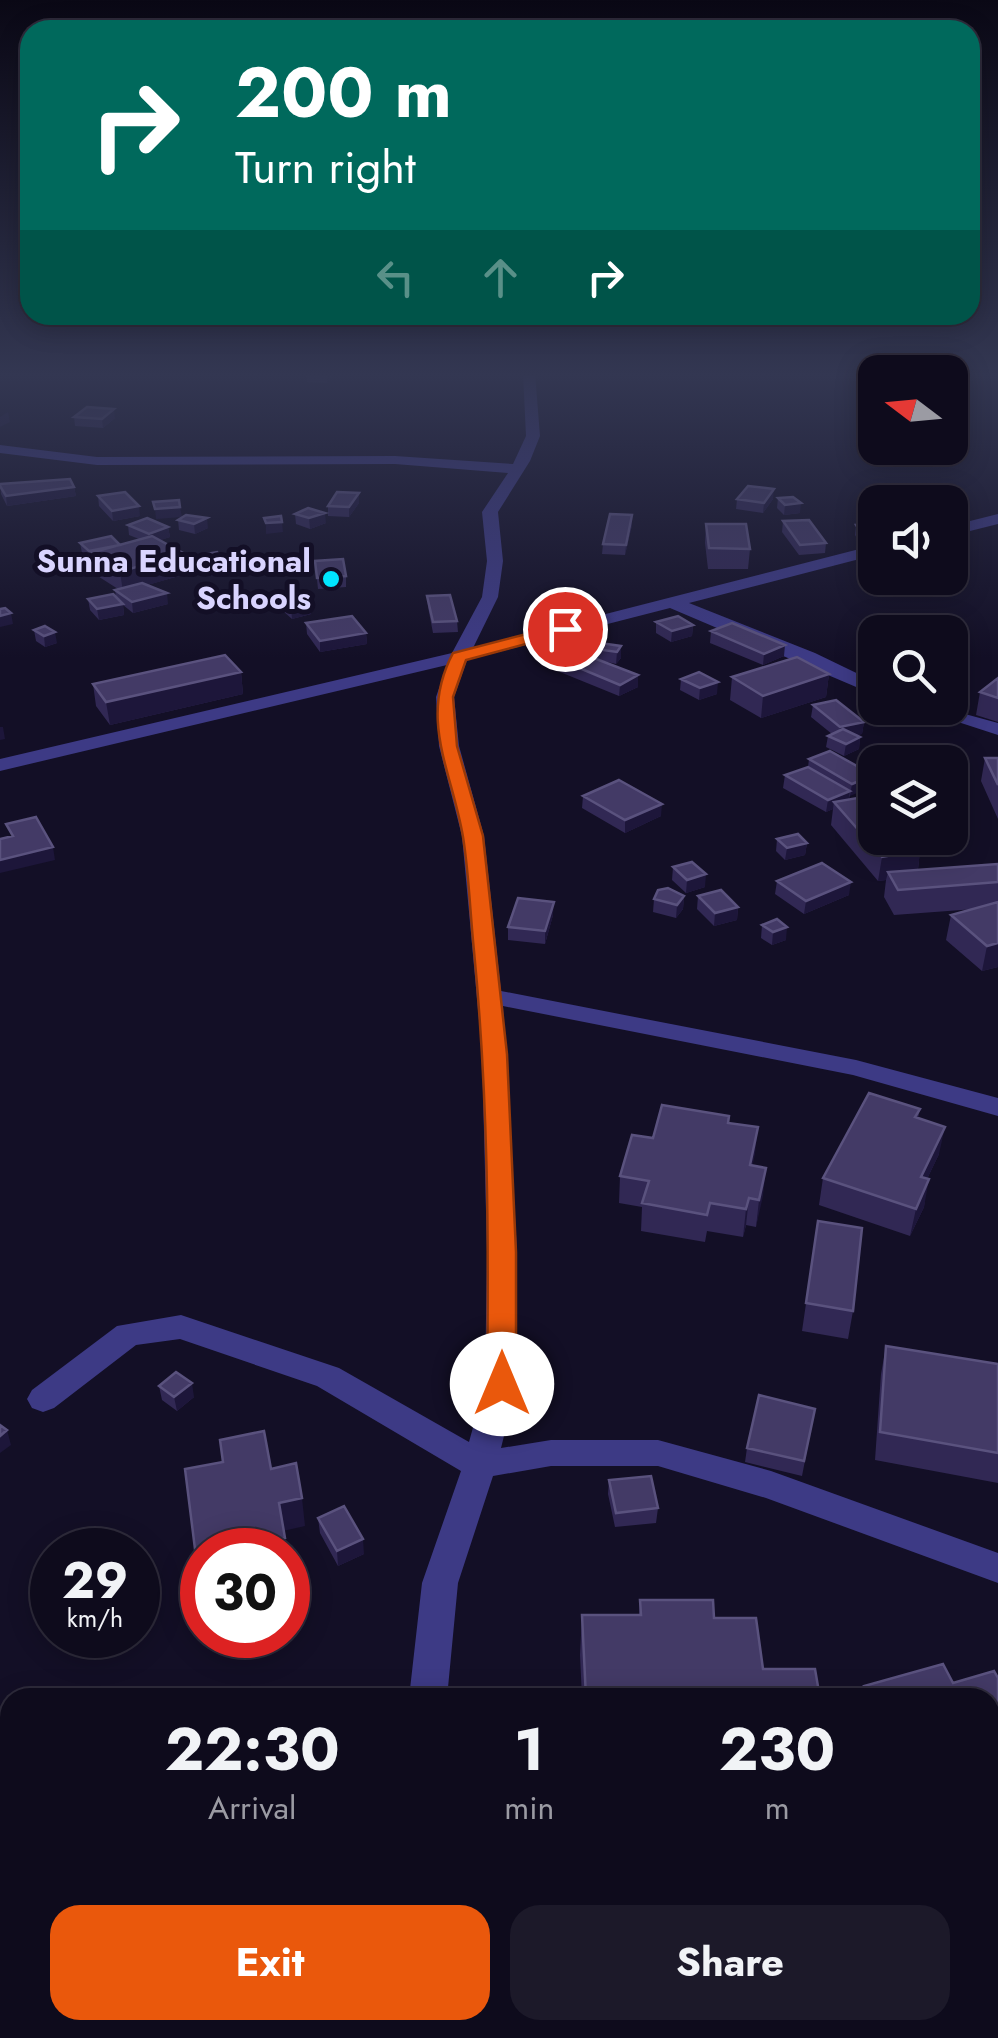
<!DOCTYPE html>
<html lang="en">
<head>
<meta charset="utf-8">
<style>
  body { margin:0; font-family:Jost,sans-serif; background:#1c1929; color:#f1f3f6; height:100vh; display:flex; flex-direction:column; font-size:38px; white-space:nowrap }
  * { box-sizing:border-box; margin:0 }
  p { font-size:32px; color:#9b9ba3 }
  .icon { flex:none; width:55px; height:55px; fill:none; stroke:currentColor; stroke-width:2; stroke-linecap:round; stroke-linejoin:round }
  .map { position:relative; flex:1; overflow:hidden }
  .side { position:absolute; left:0px; top:1688px; width:1000px; height:352px; display:flex; flex-direction:column; background:#0e0b1c; border-radius:30px 30px 0 0; box-shadow:0 5px 25px #0003,0 0 0 2px #2e2b3b }
  .side>* { flex:none }
  .hud { position:absolute; left:20px; top:20px; width:960px; height:305px; border-radius:30px; box-shadow:0 5px 25px #0003,0 0 0 2px #2e2b3b; background:#00695c; color:#fff; overflow:hidden }
  .needle { width:65px; rotate:286deg }
  .fabs { position:absolute; left:858px; top:355px; display:grid; gap:20px }
  .fabs a { display:grid; place-items:center; width:110px; height:110px; border-radius:20px; background:#0e0b1c; box-shadow:0 5px 25px #0003,0 0 0 2px #2e2b3b; font-size:50px }
  .speed { position:absolute; left:30px; top:1528px; display:flex; gap:20px; font-size:50px; font-weight:700; text-align:center }
  .speed>* { display:grid; place-content:center; width:130px; height:130px; border-radius:50%; background:#0e0b1c; box-shadow:0 5px 25px #0003,0 0 0 2px #2e2b3b; line-height:1 }
  .speed small { font-size:25px; font-weight:400 }
  .speed .limit { border:15px solid #d22; background:#fff; color:#111 }
  .pin { position:absolute; display:grid; place-items:center; width:85px; height:85px; color:#fff; margin:-42px; border:5px solid #fff; border-radius:50%; box-shadow:0 2px 10px #0007 }
  .me { position:absolute; width:110px; margin:-55px; rotate:0deg; stroke-linejoin:round; filter:drop-shadow(0 0 8px #0008) }
  .turn { display:flex; align-items:center; gap:35px; height:210px; padding:0 50px; font-size:45px }
  .turn .icon { width:130px; height:130px; stroke-width:2.5 }
  .turn b { display:block; font-size:70px; line-height:85px }
  .lanes { display:flex; align-items:center; height:95px; padding:0 50px; background:#0003; justify-content:center; gap:50px; direction:ltr }
  .lanes .off { opacity:.35 }
  .eta { display:flex; justify-content:space-evenly; align-items:center; height:170px; text-align:center }
  .eta b { font-size:60px; font-weight:700; line-height:70px }
  .cta { display:flex; gap:20px; margin-top:auto; padding:20px 50px }
  .cta a { flex:1; height:115px; border-radius:30px; background:#ea580c; color:#fff; font-size:40px; font-weight:700; line-height:115px; text-align:center }
  .cta a+a { background:#1c1929; color:#f1f3f6 }
  .map>svg:first-child { display:block }
</style>
</head>
<body>
<div class="map">
<svg width="998" height="2038" viewBox="0 0 998 2038">
  <rect width="100%" height="100%" fill="#130f26"/>
  <g fill="none" stroke-linecap="round" stroke-linejoin="round">
    <path fill="#3d3a85" fill-rule="evenodd" d="M523 373H535L540 436 530 461 498 512 503 561 498 597 473 648 875 545V555L689 603 815 653 875 682V695L670 608 467 660 454 697 459 746 484 836 501 991 856 1060 998 1098V1116L853 1075 503 1006 517 1252V1384L501 1448 551 1440H658L771 1471 998 1553V1583L766 1498 658 1466H551L493 1476 458 1583 447 1698H409L422 1583 461 1471 317 1386 180 1339 136 1345 54 1408 43 1412 32 1408 27 1399 32 1390 117 1326 181 1315 339 1368 469 1442 485 1384 487 1252 482 1053 462 836 439 746 436 697 447 665 0 771V759L452 653 482 597 487 561 482 512 508 473 395 464 97 465 0 453V445L97 457 395 456 513 464 526 436Z
      M998 514V524L950 536V526Z
      M915 708H943L998 723V735Z
      M373 2030H417L416 2038H372Z"/>
  </g>
  <path fill="#312854" d="M306 373H335L327 383 307 382Z
    M875 406V421L867 416 869 407Z
    M74 417 115 418 103 428 75 426Z
    M0 484 74 487 76 496 7 506 1 494Z
    M359 493V503L349 517 328 516V506Z
    M98 496 140 516 113 521 99 506Z
    M778 498 800 513 784 515 777 508Z
    M737 499H773L763 513 736 509Z
    M295 514 326 523 310 529 296 524Z
    M178 520 208 528 195 534 179 530Z
    M783 521 826 543 825 553 799 555 782 532Z
    M706 524 750 549 748 569H708L705 543Z
    M875 524V543H860L855 535 856 525Z
    M128 525 168 527 170 537 160 540 186 574 147 585 168 604 133 613 123 605 124 615 99 620 90 610 88 599 116 597 115 590 118 589 93 573 91 562 82 553 80 543 120 545 139 539 129 535Z
    M632 525 625 555 602 554 603 544Z
    M195 556 226 563 227 573 205 577 196 566Z
    M315 561 346 576V587L318 589Z
    M427 596 457 621 458 632 433 633 428 607Z
    M282 600 311 614 292 619 283 611Z
    M656 622 693 625 692 636 671 642 656 633Z
    M306 623 366 633 367 644 320 652 307 634Z
    M34 630 57 643 45 647 36 641Z
    M711 631 784 656 763 665 710 643Z
    M621 646V658L616 664 603 661 638 675V687L619 696 560 672V660L588 656 589 648Z
    M241 672 243 694 110 725 96 706 93 684Z
    M829 674 826 697 761 718 730 700 732 677Z
    M998 678V722L976 715 980 692Z
    M681 679 717 694 699 700 680 690Z
    M813 705 864 722 862 734 856 735 860 737 859 749 844 756 826 747 828 736 832 734 811 717Z
    M985 758H998V819L981 781Z
    M809 759 871 787 850 795 849 799 871 807 920 849 918 870 998 864V967L982 971 946 940 951 915 975 909 894 915 884 897 886 880 878 881 831 825 833 809 826 812 783 788 785 775 808 767Z
    M583 796 661 816 625 833 582 808Z
    M777 839 807 843 805 855 785 860 776 851Z
    M673 867 705 887 686 893 672 880Z
    M777 881 849 895 804 914 775 894Z
    M684 896 683 909 676 918 653 912 654 899Z
    M698 896 738 907 737 920 714 926 697 909Z
    M553 915 545 944 508 940V927Z
    M762 925 786 940 772 945 761 938Z
    M920 1109 918 1118 939 1154 927 1179 924 1207 910 1236 819 1205 823 1178Z
    M728 1123 758 1127 752 1166 766 1168 756 1227 746 1225 743 1237 707 1231 705 1242 641 1231 642 1207 619 1203 620 1176 653 1138Z
    M818 1221 853 1311 848 1339 802 1331Z
    M886 1346 998 1364V1483L875 1460 881 1374Z
    M159 1386 194 1397 177 1411 162 1400Z
    M815 1409 802 1476 745 1462 747 1448Z
    M609 1480 658 1508 656 1523 615 1527 608 1494Z
    M318 1518 364 1554 338 1566 320 1533Z
    M640 1600 714 1618 763 1669 820 1698H582L580 1655 582 1615H639Z
    M943 1664 953 1683 994 1671 998 1678V1855L990 1857V1698H861L864 1686Z"/>
  <path fill="#1d163a" d="M328 373H335L327 383V374Z
    M114 409 115 418 103 428 102 419Z
    M8 412 10 422 0 427V417Z
    M74 487 76 496 7 506 6 496Z
    M774 489 773 499 763 513 764 503Z
    M359 493V503L349 517V507Z
    M801 503 800 513 784 515 785 505Z
    M139 506 140 516 113 521 112 511Z
    M180 507 182 517 156 519 155 509Z
    M325 513 326 523 310 529 309 518Z
    M632 515V525L625 555 626 545Z
    M207 518 208 528 195 534 194 524Z
    M282 522 283 532 266 534V523Z
    M168 527 170 537 150 544 149 534Z
    M183 553 186 574 123 592 120 572Z
    M226 563 227 573 205 577 204 567Z
    M167 593 168 604 133 613 132 602Z
    M123 604 124 615 99 620 97 609Z
    M311 604V614L292 619 291 608Z
    M11 613 13 624 0 627V616Z
    M693 625 692 636 671 642 672 631Z
    M55 632 57 643 45 647 44 636Z
    M366 633 367 644 320 652V641Z
    M785 645 784 656 763 665 764 654Z
    M621 646V658L616 664 617 652Z
    M241 672 243 694 110 725 106 702Z
    M829 674 826 697 761 718 763 696Z
    M638 675V687L619 696 620 685Z
    M718 682 717 694 699 700 700 688Z
    M864 722 862 734 838 739 840 727Z
    M0 727H3L5 739 0 740Z
    M860 737 859 749 844 756 846 744Z
    M873 775 871 787 850 796 852 784Z
    M850 791 848 803 834 802 833 809 826 812 828 800Z
    M662 804 661 816 625 833V820Z
    M909 838H922L917 875 888 872 886 880 878 881 882 857Z
    M807 843 805 855 785 860 787 848Z
    M53 847 55 860 0 873V860Z
    M706 874 705 887 686 893 687 880Z
    M851 882 849 895 804 914 806 901Z
    M684 896 683 909 676 918 677 905Z
    M554 902 553 915 545 944V931Z
    M738 907 737 920 714 926 715 913Z
    M787 927 786 940 772 945 773 932Z
    M998 943V967L982 971 987 946Z
    M758 1127 755 1154 747 1192 750 1165Z
    M945 1127 939 1154 915 1204 921 1177Z
    M766 1168 763 1196 756 1227 759 1200Z
    M929 1179 924 1207 910 1236 916 1209Z
    M749 1198 746 1225 743 1237 746 1209Z
    M192 1383 194 1397 177 1411 174 1397Z
    M7 1430 11 1445 0 1453V1436Z
    M302 1498 305 1526 283 1531 279 1503Z
    M285 1538 287 1550H227Z
    M363 1539 364 1554 338 1566 337 1551Z
    M202 1555V1584L201 1585 196 1557Z
    M998 1830V1855L990 1857V1833Z
    M24 2030H34V2038H24Z"/>
  <path fill="#433a66" stroke="#5a527e" stroke-width="2.5" d="M87 407 114 409 102 419 74 417Z
    M70 479 74 487 6 496 0 486V484Z
    M748 486 774 489 764 503 737 499Z
    M125 492 139 506 112 511 98 496Z
    M337 492 359 493 349 507 328 506Z
    M793 497 801 503 785 505 778 498Z
    M179 500 180 507 155 509 153 502Z
    M308 508 325 513 309 518 295 514Z
    M610 514 632 515 626 545 603 544Z
    M186 515 207 518 194 524 178 520Z
    M281 516 282 522 266 523 264 518Z
    M147 518 168 527 149 534 128 525Z
    M809 520 826 543 800 545 783 521Z
    M706 524H746L750 549 709 548Z
    M875 524V533H861L856 525Z
    M111 536 120 545 89 551 80 543Z
    M152 536 183 553 120 572 90 553Z
    M217 552 226 563 204 567 195 556Z
    M343 559 346 576 317 578 315 561Z
    M142 583 167 593 132 602 115 590Z
    M113 594 123 604 97 609 88 599Z
    M450 595 457 621 433 622 427 596Z
    M302 596 311 604 291 608 282 600Z
    M5 608 11 613 0 616V609Z
    M352 616 366 633 320 641 306 623Z
    M678 616 693 625 672 631 656 622Z
    M732 623 785 645 764 654 711 631Z
    M45 626 55 632 44 636 34 630Z
    M593 642 621 646 617 652 589 648Z
    M578 652 638 675 620 685 560 660Z
    M225 655 241 672 106 702 93 684Z
    M797 657 829 674 763 696 732 677Z
    M699 672 718 682 700 688 681 679Z
    M998 678V698L980 692Z
    M836 700 864 722 840 727 813 705Z
    M843 729 860 737 846 744 828 736Z
    M830 751 873 775 852 784 809 759Z
    M985 758H998V785Z
    M808 767 850 791 828 800 785 775Z
    M619 780 662 804 625 820 583 796Z
    M863 797 871 807 875 806V838H909L921 850 882 857 834 802Z
    M36 817 53 847 0 860V839L13 836 6 824Z
    M798 834 807 843 787 848 777 839Z
    M692 862 706 874 687 880 673 867Z
    M822 863 851 882 806 901 777 881Z
    M998 864V882L898 890 888 872Z
    M668 888 684 896 677 905 654 899 658 890Z
    M721 890 738 907 715 913 698 896Z
    M518 898 554 902 545 931 508 927Z
    M998 902V943L987 946 951 915Z
    M777 919 787 927 773 932 762 925Z
    M869 1093 920 1109 915 1117 945 1127 921 1177 929 1179 916 1209 823 1178Z
    M662 1105 729 1116 728 1123 758 1127 750 1165 766 1168 759 1200 749 1198 746 1209 710 1203 707 1215 642 1203 649 1181 620 1176 632 1135 653 1138Z
    M818 1221 862 1228 853 1311 806 1303Z
    M886 1346 998 1364V1453L880 1432Z
    M176 1372 192 1383 174 1397 159 1386Z
    M759 1395 815 1409 804 1461 747 1448Z
    M0 1425 7 1430 0 1436Z
    M264 1431 271 1469 296 1463 302 1498 279 1503 285 1538 227 1550H202V1555L196 1557 185 1469 223 1462 220 1440Z
    M651 1476 658 1508 616 1513 609 1480Z
    M344 1506 363 1539 337 1551 318 1518Z
    M640 1600H713L714 1618H756L763 1669H815L820 1698H586L582 1615H641Z
    M943 1664 953 1683 994 1671 998 1678V1830L990 1833V1698H869L864 1686Z
    M10 1907V2030H24V2038H0V1909Z"/>
  <linearGradient id="sky" x2="0" y2="1"><stop stop-color="#0a0815"/><stop offset="0.57" stop-color="#333752"/><stop offset="1" stop-color="#333752" stop-opacity="0"/></linearGradient>
  <rect width="998" height="658" fill="url(#sky)"/>
  <path fill="#ea580c" stroke="#983908" stroke-width="2.5" d="M565 624 571 626V632L466 660 453 697 457 746 483 836 507 1054 516 1252V1384L512 1392 502 1396 491 1392 487 1384C489 1239 488 1095 474 951 470 913 469 874 463 837 452 771 418 719 453 653Z"/>
  <circle fill="#00e5ff" stroke="#130f26" stroke-width="4" cx="331" cy="579" r="10"/>
  <g text-anchor="middle" dominant-baseline="central" stroke-width="10" stroke-linejoin="round" paint-order="stroke">
    <g font-size="32" font-weight="bold" fill="#d9d4ff" stroke="#130f26" text-anchor="end">
      <text x="311" y="561">Sunna Educational<tspan x="311" dy="37">Schools</tspan></text>
    </g>
  </g>
</svg>
<div class="fabs">
<a><svg class="needle" viewBox="-14 -14 28 28"><path d="M0-13l5 13h-10z" fill="#e53935"/><path d="M0 13l5-13h-10z" fill="#9b9ba3"/></svg></a>
<a><svg class="icon" aria-label="sound" viewBox="0 0 24 24"><path d="M4 9h4l5-4v14l-5-4H4zM17 9q2 3 0 6"/></svg></a>
<a><svg class="icon" aria-label="search" viewBox="0 0 24 24"><circle cx="10" cy="10" r="6"/><path d="M15 15l6 6"/></svg></a>
<a><svg class="icon" aria-label="layers" viewBox="0 0 24 24"><path d="M12 4l9 5-9 5-9-5zM3 14l9 5 9-5"/></svg></a>
</div>
<div class="speed"><div>29<small>km/h</small></div><div class="limit">30</div></div>
<div class="pin" style="left:565px;top:629px;background:#d93025"><svg class="icon" aria-label="arrive" viewBox="0 0 24 24"><path d="M6 21V4h12l-3 4 3 4H6"/></svg></div>
<svg class="me" style="left:502px;top:1384px" viewBox="-20 -20 40 40"><circle r="19" fill="#fff"/><path d="M0-13L10 11 0 6-10 11z" fill="#ea580c"/></svg>
<div class="hud">
<div class="turn"><svg class="icon" aria-label="right" viewBox="0 0 24 24"><path d="M7 20v-9h11M14 6l5 5-5 5"/></svg><div><b>200 m</b>Turn right</div></div>
<div class="lanes"><svg class="icon off" aria-label="left" viewBox="0 0 24 24"><path d="M17 20v-9H6M10 6l-5 5 5 5"/></svg><svg class="icon off" aria-label="ahead" viewBox="0 0 24 24"><path d="M12 20V5M6 11l6-6 6 6"/></svg><svg class="icon" aria-label="right" viewBox="0 0 24 24"><path d="M7 20v-9h11M14 6l5 5-5 5"/></svg></div>
</div>
<section class="side">
<div class="eta">
<div><b>22:30</b><p>Arrival</p></div>
<div><b>1</b><p>min</p></div>
<div><b>230</b><p>m</p></div>
</div>
<div class="cta"><a>Exit</a><a>Share</a></div>
</section>
</div>
</body>
</html>
